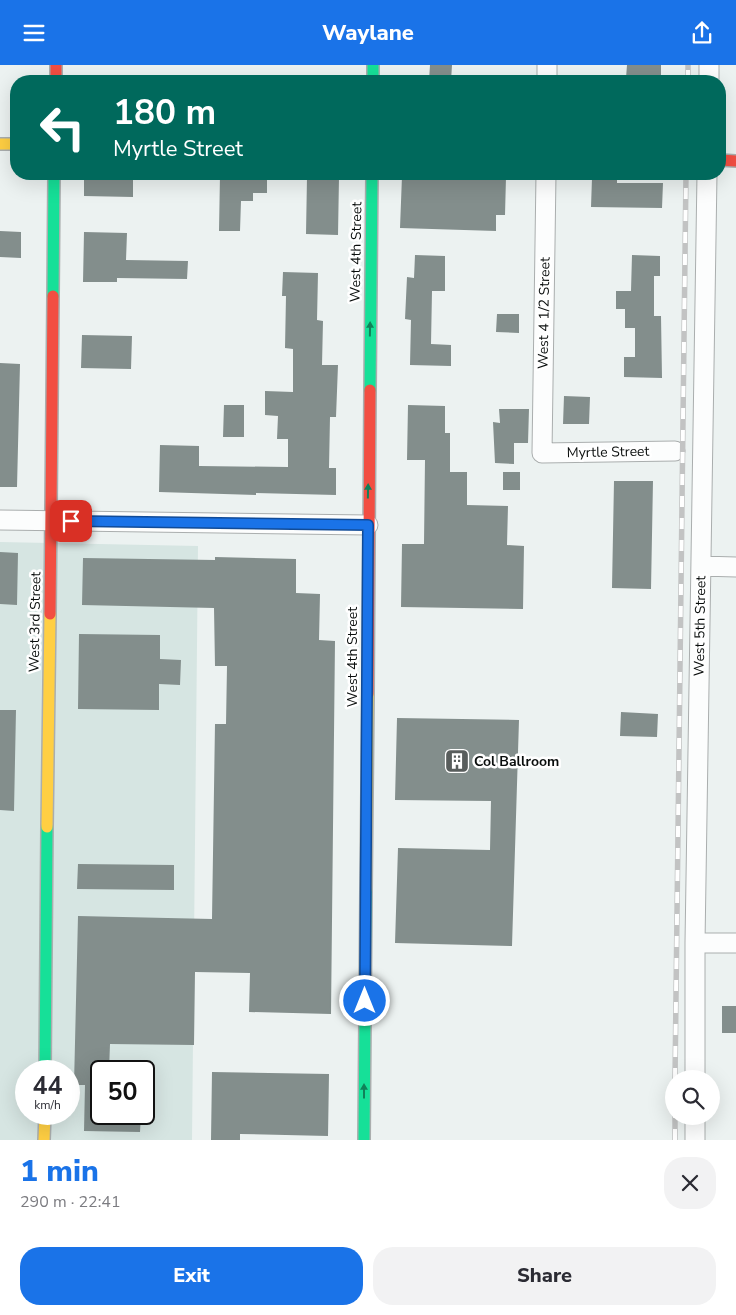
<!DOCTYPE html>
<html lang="en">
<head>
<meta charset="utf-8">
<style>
  body { margin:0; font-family:"Nunito Sans",sans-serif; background:#f2f2f3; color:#2b2b33; height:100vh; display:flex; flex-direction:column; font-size:19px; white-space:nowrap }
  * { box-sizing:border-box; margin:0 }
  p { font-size:16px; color:#7c7c81 }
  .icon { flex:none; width:28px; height:28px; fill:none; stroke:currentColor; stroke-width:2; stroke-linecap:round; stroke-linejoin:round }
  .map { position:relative; height:1075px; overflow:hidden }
  .panel { display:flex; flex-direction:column; background:#fff; flex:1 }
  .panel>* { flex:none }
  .guide { position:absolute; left:10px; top:10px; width:716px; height:105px; border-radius:20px; box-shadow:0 5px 20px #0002; background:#00695c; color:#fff; overflow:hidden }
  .fabs { position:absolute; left:665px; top:1005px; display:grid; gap:10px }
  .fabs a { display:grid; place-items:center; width:55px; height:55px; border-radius:50%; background:#fff; box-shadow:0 5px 20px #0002; font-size:25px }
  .speed { position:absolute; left:15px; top:995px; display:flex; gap:10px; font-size:25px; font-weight:700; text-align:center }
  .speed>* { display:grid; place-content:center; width:65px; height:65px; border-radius:50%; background:#fff; box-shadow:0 5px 20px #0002; line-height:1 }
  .speed small { font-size:12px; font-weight:400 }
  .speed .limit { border:2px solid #111; border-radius:8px; background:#fff; color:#111 }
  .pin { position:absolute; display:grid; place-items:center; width:42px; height:42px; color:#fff; margin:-21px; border-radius:10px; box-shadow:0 2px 8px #0006 }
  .me { position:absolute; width:55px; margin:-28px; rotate:0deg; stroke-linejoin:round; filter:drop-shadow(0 0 4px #0008) }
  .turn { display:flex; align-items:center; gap:18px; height:105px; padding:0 20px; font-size:22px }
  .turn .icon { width:65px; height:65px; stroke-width:2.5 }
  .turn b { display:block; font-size:35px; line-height:42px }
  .round { display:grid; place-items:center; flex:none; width:52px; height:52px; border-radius:20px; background:#f2f2f3 }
  .overview { display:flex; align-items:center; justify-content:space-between; height:85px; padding:0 20px }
  h1 { font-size:30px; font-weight:800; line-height:38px; color:#1a73e8 }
  .cta { display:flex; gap:10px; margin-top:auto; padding:10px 20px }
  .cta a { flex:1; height:58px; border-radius:20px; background:#1a73e8; color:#fff; font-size:20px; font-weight:800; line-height:58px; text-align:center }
  .cta a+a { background:#f2f2f3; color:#2b2b33 }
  header { display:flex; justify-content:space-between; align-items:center; height:65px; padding:0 20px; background:#1a73e8; color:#fff; font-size:22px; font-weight:800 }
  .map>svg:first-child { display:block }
</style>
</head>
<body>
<header><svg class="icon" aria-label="menu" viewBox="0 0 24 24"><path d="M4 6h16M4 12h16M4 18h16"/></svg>Waylane<svg class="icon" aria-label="share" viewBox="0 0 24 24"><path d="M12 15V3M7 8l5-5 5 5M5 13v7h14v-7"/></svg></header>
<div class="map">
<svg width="736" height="1075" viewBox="0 0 736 1075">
  <rect width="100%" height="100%" fill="#ecf2f1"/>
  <path fill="#d6e5e2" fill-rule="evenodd" d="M0 477 198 481 192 1075H0ZM26 1006H69V1049H26ZM101 1006H144V1049H101Z"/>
  <path fill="#838e8c" d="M430 0H452L451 16H429Z
    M627 0H661V14L626 13Z
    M84 109H133V132L84 131Z
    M220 110H267V128H253V136H241L240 166H219Z
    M402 111 506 112 505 150H496V166L400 163Z
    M307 112H339L338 170 306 169Z
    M592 113 617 114V118H663L662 143 591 142Z
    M0 166 21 167V193L0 192Z
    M84 167 127 168 126 195 188 196 187 214 117 213V217H83Z
    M415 190 445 191V226H432L431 279 451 280V301L410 300 411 255 405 254 407 212 414 213Z
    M632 190 660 191V211H654V251H661L662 313 624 312V292H635V263H625V244H616V226H631Z
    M283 207 318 208 317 255 323 256 322 300H338L336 352H330L329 403H336V430L256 428V430L159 427 160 380 199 381V401L288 402V374H277L278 351 265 350V326L293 327V284L285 283 286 231H282Z
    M497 249H519V268L496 267Z
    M82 270 132 271 131 304 81 303Z
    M0 298 20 299 17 422H0Z
    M564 331 590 332 589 359H563Z
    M224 340H244V372H223Z
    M408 340 445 341V368H450V407H467V440L508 441 507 480 524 481 523 544 401 542 402 479H424L425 395H407Z
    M499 344H529L528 378H514V399L495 398 493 357 500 358Z
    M503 407H520V425H503Z
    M614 416H653L651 524 612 523Z
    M0 487 18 488 17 540 0 539Z
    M215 492 296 494V528L320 529 319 575 335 576 331 949 249 947 250 908 195 907 194 980 110 979 109 1006H101V1049H141L140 1067 84 1066 85 1020H74L78 851 212 854 215 659H226L227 601H215L214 543 82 540 83 493 215 495Z
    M79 569 160 570V594L181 595 180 620 159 619V645L78 644Z
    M0 645H16L14 746 0 745Z
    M621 647 658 649 657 672 620 671Z
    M397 653 519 655 512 881 395 878 398 783 490 785 491 736 395 735Z
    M78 799 174 800V825L77 824Z
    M722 941H736V968H722Z
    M212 1007 329 1009 328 1071 240 1069V1075H211Z"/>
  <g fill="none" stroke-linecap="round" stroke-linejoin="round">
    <defs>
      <path id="street" d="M547 16V0
        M709 16V0
        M546 109 542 388 675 386
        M0 455 368 460
        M701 501 736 502
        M695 878H736
        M695 1014V878L707 109
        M695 1051V1075"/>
      <path id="fast" d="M373 0V16
        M53 231 54 109
        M370 325 372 109
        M45 1006 47 762
        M364 1075 366 825"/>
      <path id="slow" d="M0 79H16
        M47 762 50 549
        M366 825 368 629
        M44 1075 45 1049"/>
      <path id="jam" d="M56 0V16
        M720 95 736 96
        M50 549 53 231
        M368 629 370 325"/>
    </defs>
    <use href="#street" stroke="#aaaeae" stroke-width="21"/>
    <use href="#fast" stroke="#aaaeae" stroke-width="14"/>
    <use href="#slow" stroke="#aaaeae" stroke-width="14"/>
    <use href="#jam" stroke="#aaaeae" stroke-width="14"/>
    <use href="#street" stroke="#fcfdfd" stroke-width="19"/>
    <use href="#fast" stroke="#16e098" stroke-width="11"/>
    <use href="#slow" stroke="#ffcf43" stroke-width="11"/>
    <use href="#jam" stroke="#f24e42" stroke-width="11"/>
    <defs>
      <path id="rail" d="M688 16V0
        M675 1014 686 109
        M675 1075V1051"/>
    </defs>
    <use href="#rail" stroke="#c2c3c3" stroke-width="5.5"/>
    <use href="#rail" stroke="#fff" stroke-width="4" stroke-dasharray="11" stroke-linecap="butt"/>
  </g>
  <defs><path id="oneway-solid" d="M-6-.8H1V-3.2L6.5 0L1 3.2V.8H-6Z" transform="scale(1.25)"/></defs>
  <g fill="#108159">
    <use href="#oneway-solid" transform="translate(370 264) rotate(-89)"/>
    <use href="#oneway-solid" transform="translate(368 426) rotate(-89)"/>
    <use href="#oneway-solid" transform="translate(364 1026) rotate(-90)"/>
  </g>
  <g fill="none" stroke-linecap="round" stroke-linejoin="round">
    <defs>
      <path id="route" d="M71 456 368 460 365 936"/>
    </defs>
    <use href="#route" stroke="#114b97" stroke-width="12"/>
    <use href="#route" stroke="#1a73e8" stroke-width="9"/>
  </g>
  <defs>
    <symbol id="building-square" viewBox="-11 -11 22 22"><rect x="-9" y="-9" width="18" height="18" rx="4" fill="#585d5c" stroke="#fff"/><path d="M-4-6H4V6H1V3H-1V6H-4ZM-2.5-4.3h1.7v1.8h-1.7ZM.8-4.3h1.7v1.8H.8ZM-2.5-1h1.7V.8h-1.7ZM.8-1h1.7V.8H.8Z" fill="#fff"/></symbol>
  </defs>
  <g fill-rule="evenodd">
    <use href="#building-square" x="443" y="682" width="28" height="28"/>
  </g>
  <g text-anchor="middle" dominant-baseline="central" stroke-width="5" stroke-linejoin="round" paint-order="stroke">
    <g font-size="14" fill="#090d0c" stroke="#fff">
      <text transform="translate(356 187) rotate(-89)">West 4th Street</text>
      <text transform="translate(544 248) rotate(-89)">West 4 1/2 Street</text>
      <text transform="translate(608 387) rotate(-1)">Myrtle Street</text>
      <text transform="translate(35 557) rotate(-89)">West 3rd Street</text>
      <text transform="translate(700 561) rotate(-89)">West 5th Street</text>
      <text transform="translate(352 592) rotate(-90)">West 4th Street</text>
    </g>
    <g font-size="14" font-weight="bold" fill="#090d0c" stroke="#fff" text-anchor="start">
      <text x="474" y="696">Col Ballroom</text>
    </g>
  </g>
</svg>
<div class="fabs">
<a><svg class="icon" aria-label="search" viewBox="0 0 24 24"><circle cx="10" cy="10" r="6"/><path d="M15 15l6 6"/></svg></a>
</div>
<div class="speed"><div>44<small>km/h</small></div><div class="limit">50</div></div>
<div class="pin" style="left:71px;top:456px;background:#d93025"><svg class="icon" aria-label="arrive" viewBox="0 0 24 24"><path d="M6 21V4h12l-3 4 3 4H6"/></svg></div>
<svg class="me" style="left:365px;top:936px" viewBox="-20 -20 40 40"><circle r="17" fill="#1a73e8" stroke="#fff" stroke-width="3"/><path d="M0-11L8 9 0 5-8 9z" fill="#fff"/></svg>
<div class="guide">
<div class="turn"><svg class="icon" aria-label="left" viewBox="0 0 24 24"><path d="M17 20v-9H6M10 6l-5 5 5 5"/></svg><div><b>180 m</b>Myrtle Street</div></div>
</div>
</div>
<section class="panel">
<div class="overview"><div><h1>1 min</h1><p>290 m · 22:41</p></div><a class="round"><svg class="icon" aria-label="close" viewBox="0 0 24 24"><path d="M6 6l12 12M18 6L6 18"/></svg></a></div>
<div class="cta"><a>Exit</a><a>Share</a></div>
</section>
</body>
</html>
